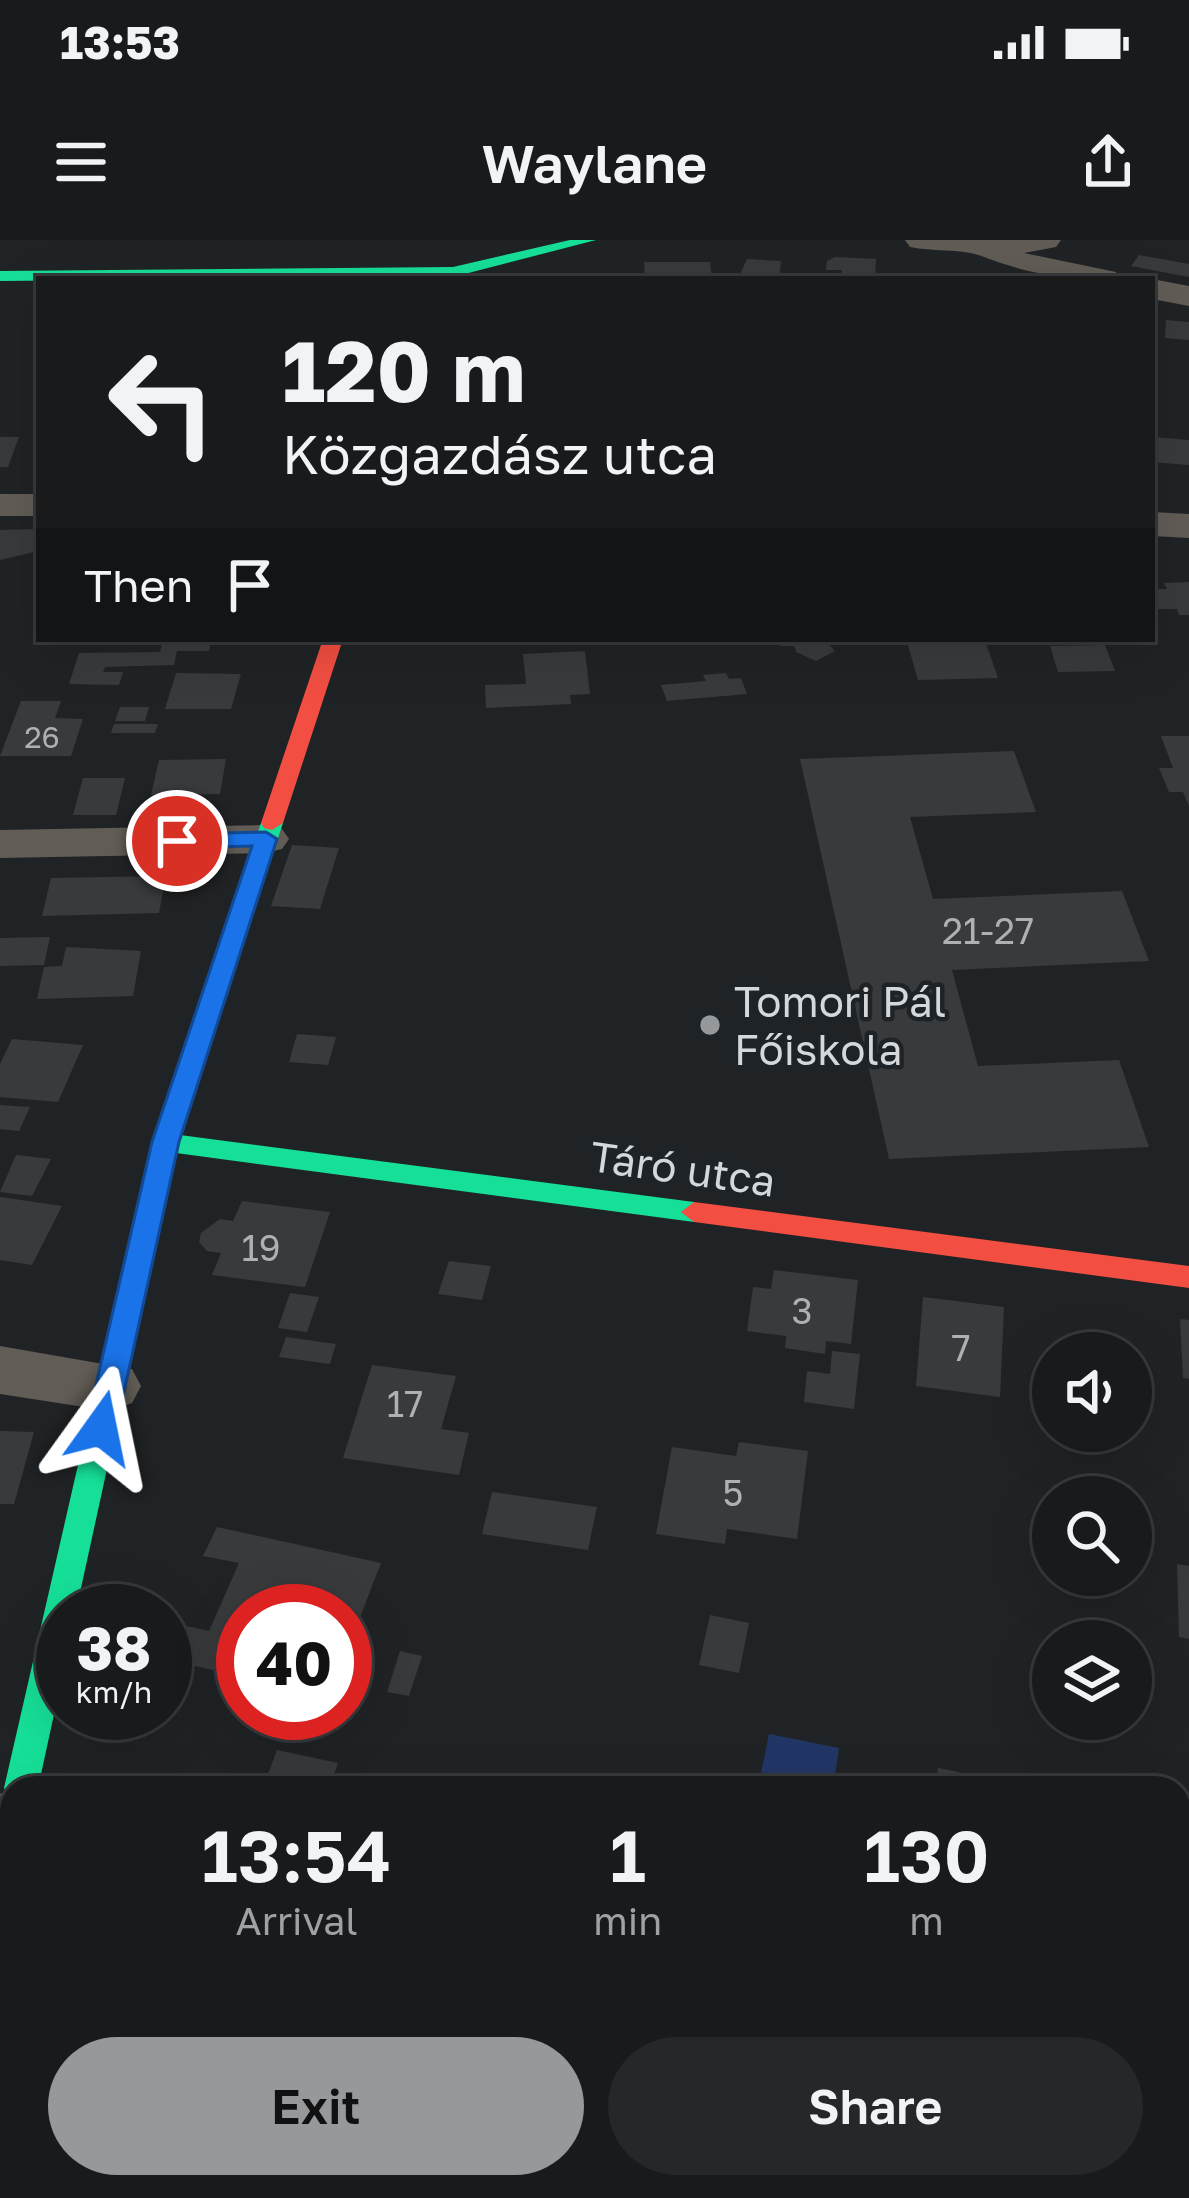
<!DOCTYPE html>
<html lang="en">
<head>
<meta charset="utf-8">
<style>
  body { margin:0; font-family:"Golos Text",sans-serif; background:#252729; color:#f1f3f6; height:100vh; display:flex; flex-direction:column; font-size:45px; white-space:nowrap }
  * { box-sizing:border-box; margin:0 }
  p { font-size:39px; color:#9fa1a3 }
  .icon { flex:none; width:66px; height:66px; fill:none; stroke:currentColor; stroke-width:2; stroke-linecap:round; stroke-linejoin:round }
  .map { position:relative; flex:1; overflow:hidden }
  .drawer { position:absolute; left:0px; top:1536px; width:1191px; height:423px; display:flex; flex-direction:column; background:#181a1c; border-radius:36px 36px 0 0; box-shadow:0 12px 48px #0002,0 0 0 3px #36383b }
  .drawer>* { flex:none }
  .banner { position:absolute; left:36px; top:36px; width:1119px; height:366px; border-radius:0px; box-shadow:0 12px 48px #0002,0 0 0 3px #36383b; background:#181a1c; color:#f1f3f6; overflow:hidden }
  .buttons { position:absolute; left:1032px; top:1092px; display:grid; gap:24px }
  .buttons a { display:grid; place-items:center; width:120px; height:120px; border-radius:50%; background:#181a1c; box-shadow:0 12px 48px #0002,0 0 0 3px #36383b; font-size:60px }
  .speed { position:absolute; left:36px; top:1344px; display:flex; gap:24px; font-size:60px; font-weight:700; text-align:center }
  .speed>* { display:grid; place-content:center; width:156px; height:156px; border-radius:50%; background:#181a1c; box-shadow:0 12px 48px #0002,0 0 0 3px #36383b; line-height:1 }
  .speed small { font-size:30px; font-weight:400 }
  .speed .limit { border:18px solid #d22; background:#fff; color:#111 }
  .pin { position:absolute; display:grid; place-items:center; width:102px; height:102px; color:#fff; margin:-51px; border:6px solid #fff; border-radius:50%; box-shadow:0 3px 12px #0007 }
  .me { position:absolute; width:132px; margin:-66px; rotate:12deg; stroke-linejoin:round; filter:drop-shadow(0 0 9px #0008) }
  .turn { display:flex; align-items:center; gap:42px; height:252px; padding:0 48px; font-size:54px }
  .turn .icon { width:156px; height:156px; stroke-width:2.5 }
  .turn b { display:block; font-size:84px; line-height:102px }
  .then { display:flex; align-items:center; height:114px; padding:0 48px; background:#0003; gap:24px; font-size:45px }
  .eta { display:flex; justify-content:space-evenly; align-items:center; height:204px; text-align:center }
  .eta b { font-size:72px; font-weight:600; line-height:84px }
  .primary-button { display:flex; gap:24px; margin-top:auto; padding:24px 48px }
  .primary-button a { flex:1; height:138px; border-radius:72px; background:#96999b; color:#111; font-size:48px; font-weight:600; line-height:138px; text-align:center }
  .primary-button a+a { background:#252729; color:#f1f3f6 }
  .status { display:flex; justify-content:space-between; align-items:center; height:84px; padding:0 60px; background:#181a1c; direction:ltr }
  .status svg { height:33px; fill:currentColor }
  header { display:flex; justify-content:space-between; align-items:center; height:156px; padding:0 48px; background:#181a1c; font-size:54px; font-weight:600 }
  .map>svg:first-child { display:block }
</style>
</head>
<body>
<div class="status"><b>13:53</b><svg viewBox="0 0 49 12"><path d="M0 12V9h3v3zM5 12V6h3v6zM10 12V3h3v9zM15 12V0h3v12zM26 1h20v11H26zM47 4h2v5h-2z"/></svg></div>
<header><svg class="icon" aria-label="menu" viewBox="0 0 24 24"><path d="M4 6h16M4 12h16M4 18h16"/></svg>Waylane<svg class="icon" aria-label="share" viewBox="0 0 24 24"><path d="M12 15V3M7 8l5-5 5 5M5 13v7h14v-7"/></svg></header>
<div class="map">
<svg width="1189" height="1958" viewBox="0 0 1189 1958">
  <rect width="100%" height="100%" fill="#202325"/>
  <path fill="#223666" d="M769 1494 839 1508 833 1548 761 1533Z"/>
  <path fill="#393a3c" d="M1139 15 1189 24V37L1131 26Z
    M835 17 876 19 875 39H841L842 30H826L827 21Z
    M747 19 781 21 779 39H738Z
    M644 22H710L712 39H645Z
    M1166 80 1189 82V100L1165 98Z
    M0 197H19L8 227H0Z
    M1152 197 1189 200V225L1152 222Z
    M39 289 34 312 0 320V290Z
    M1189 342V375H1179L1177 369H1158L1152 349H1167L1164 343Z
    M163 399H211L209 411H177L174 425 105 427 103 432H123L119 445 69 444 79 413 160 412Z
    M779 399H824L835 411 816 421 796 412 794 406H781Z
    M985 400 998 438 918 440 907 402Z
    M1105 405 1115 431 1058 432 1050 406Z
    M585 411 590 454 570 455 571 464 486 468 485 445 526 444 523 414Z
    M176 433 241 434 231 469H165Z
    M726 433 729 439 741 438 747 454 667 461 661 445 706 441 703 435Z
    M21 461H61L55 478 83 479 71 516H0Z
    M120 467H149L145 481H115Z
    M114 484H158L155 493H111Z
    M1161 496H1189V566L1183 552H1169L1159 528H1173Z
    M1014 511 1036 572 910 577 933 659 1122 651 1149 721 952 730 978 826 1119 820 1149 907 889 919 800 519Z
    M226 519 220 554 151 555 159 520Z
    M83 538H125L116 575H73Z
    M292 605 339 608 320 669 271 666Z
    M166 636 159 673 42 676 51 638Z
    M50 697 44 725 0 726V698Z
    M66 707 141 711 133 756 37 759 44 727 62 726Z
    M297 794 336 797 328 825 289 822Z
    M12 799 83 805 58 862 0 857V824Z
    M0 865 30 867 19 891 0 889Z
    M16 915 51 919 32 956 0 952Z
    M0 957 62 966 32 1025 0 1020Z
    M242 961 330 972 305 1047 212 1035 221 1013 207 1011 199 1002 201 993 220 979 233 981Z
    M449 1021 491 1026 482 1060 438 1054Z
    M774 1030 858 1040 851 1104 826 1101 825 1114 785 1108 786 1096 747 1091 753 1047 771 1049Z
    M290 1053 319 1057 307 1092 278 1088Z
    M923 1057 1004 1067 1000 1157 916 1146Z
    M1180 1079 1189 1080V1139L1183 1138Z
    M286 1097 336 1104 330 1124 279 1117Z
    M832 1111 860 1114 854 1169 804 1162 807 1131 830 1134Z
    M372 1125 456 1136 441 1189 469 1193 459 1235 343 1218Z
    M0 1191 34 1192 14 1264H0Z
    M739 1202 808 1211 797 1299 727 1289 725 1304 656 1294 672 1207 736 1216Z
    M492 1252 597 1267 588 1310 482 1294Z
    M217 1287 381 1323 345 1416V1371H243V1437L165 1419V1402L173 1383 209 1391 239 1323 203 1316Z
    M1177 1324 1189 1326V1399L1179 1397Z
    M710 1375 749 1383 739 1433 699 1425Z
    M400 1411 422 1416 409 1456 387 1452Z
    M277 1510 338 1523 329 1548H263Z
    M938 1528 1028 1546V1548H936Z
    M1179 1881 1189 1883V1958H1176Z"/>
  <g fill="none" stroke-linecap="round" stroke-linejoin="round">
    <path fill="#615c55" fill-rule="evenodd" d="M905 0H1061L1056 7 1024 13 1116 32 1121 39C1067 39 1034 36 984 17 962 8 933 12 910 7Z
      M1152 39 1189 46V66L1152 59Z
      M0 254H39V276H0Z
      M1152 272 1189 274V298L1152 296Z
      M265 585 282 589 289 599 282 609 265 613 0 618V590Z
      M0 1106 132 1129 141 1146 132 1163 110 1171 0 1154Z
      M12 1549V1661L0 1666V1554Z
      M0 1778 12 1780V1860L0 1856Z
      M481 1947H600L604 1958H485Z"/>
    <path fill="#16e098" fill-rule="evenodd" d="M570 0H596L453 37 0 41V31L453 27Z
      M272 576 283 583 180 895 694 962 707 972 694 982 176 913 76 1371H63V1433L38 1548H12V1560L4 1548 152 902 261 583Z"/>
    <path fill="#f24e42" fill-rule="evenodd" d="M323 399H343L283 583 272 590 264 588 261 583Z
      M694 962 1189 1026V1048L694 982 681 972Z"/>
  </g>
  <path fill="#1a73e8" stroke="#114b97" stroke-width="3" d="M266 592 277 599 179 902 116 1188 112 1196H91L86 1188 152 902 252 606 177 608 166 601 177 594Z"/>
  <circle fill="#96999b" stroke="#1e2327" stroke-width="4.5" cx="710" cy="785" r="12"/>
  <g text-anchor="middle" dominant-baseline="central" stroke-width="9" stroke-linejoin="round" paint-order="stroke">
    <g font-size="30" fill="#aeb0b3">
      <text x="42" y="497">26</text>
    </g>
    <g font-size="36" fill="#aeb0b3">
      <text x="988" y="690">21-27</text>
      <text x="261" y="1007">19</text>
      <text x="802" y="1070">3</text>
      <text x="961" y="1107">7</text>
      <text x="405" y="1163">17</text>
      <text x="733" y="1252">5</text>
    </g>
    <g font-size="42" fill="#d5d8db" stroke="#1e2327" text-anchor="start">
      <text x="734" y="761">Tomori Pál<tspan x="734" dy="48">Főiskola</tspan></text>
    </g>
    <g font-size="42" fill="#d5d8db" stroke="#1e2327">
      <text transform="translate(683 928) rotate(8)">Táró utca</text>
    </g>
  </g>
</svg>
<div class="buttons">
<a><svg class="icon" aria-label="sound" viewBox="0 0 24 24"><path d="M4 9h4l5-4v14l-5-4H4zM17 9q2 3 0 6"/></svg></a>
<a><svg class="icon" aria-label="search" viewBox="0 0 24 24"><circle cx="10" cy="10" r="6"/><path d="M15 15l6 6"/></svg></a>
<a><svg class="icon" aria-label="layers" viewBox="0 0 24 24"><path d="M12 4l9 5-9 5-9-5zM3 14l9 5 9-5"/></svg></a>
</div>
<div class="speed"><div>38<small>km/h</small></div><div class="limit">40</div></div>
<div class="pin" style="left:177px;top:601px;background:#d93025"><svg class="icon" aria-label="arrive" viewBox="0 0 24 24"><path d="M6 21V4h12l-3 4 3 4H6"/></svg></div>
<svg class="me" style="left:101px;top:1188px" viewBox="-20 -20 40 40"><path d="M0-17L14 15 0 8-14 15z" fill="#1a73e8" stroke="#fff" stroke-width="4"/></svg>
<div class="banner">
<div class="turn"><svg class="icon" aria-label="left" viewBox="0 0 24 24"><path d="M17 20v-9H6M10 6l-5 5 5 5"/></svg><div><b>120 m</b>Közgazdász utca</div></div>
<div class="then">Then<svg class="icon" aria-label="arrive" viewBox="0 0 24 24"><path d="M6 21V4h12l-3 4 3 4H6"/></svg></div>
</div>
<section class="drawer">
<div class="eta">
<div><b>13:54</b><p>Arrival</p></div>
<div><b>1</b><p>min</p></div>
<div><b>130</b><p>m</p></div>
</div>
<div class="primary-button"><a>Exit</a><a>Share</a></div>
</section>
</div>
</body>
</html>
